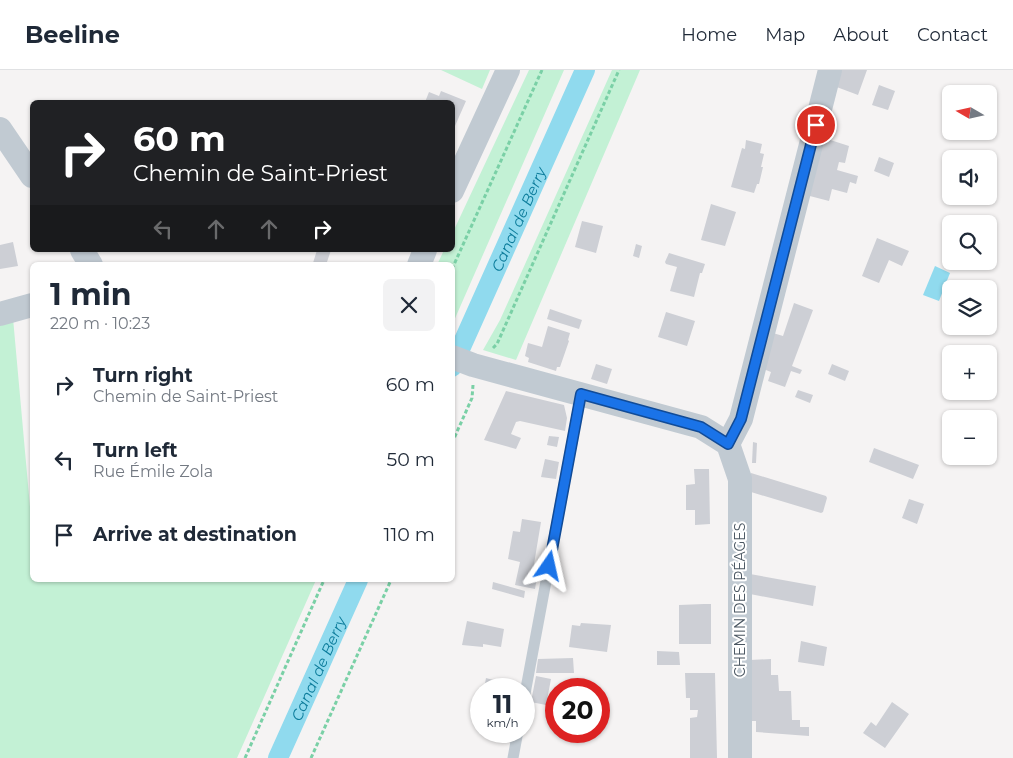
<!DOCTYPE html>
<html lang="en">
<head>
<meta charset="utf-8">
<style>
  body { margin:0; font-family:Montserrat,sans-serif; background:#f2f2f3; color:#1f2937; height:100vh; display:flex; flex-direction:column; font-size:19px; white-space:nowrap }
  * { box-sizing:border-box; margin:0 }
  p { font-size:16px; color:#747a83 }
  .icon { flex:none; width:28px; height:28px; fill:none; stroke:currentColor; stroke-width:2; stroke-linecap:round; stroke-linejoin:round }
  .map { position:relative; flex:1; overflow:hidden }
  .drawer { position:absolute; left:30px; top:192px; width:425px; height:320px; display:flex; flex-direction:column; background:#fff; border-radius:8px; box-shadow:0 1px 4px #0004 }
  .drawer>* { flex:none }
  .top-card { position:absolute; left:30px; top:30px; width:425px; height:152px; border-radius:8px; box-shadow:0 1px 4px #0004; background:#202124; color:#fff; overflow:hidden }
  .needle { width:32px; rotate:279deg }
  .tools { position:absolute; left:942px; top:15px; display:grid; gap:10px }
  .tools a { display:grid; place-items:center; width:55px; height:55px; border-radius:8px; background:#fff; box-shadow:0 1px 4px #0004; font-size:25px }
  .speed { position:absolute; left:470px; top:608px; display:flex; gap:10px; font-size:25px; font-weight:700; text-align:center }
  .speed>* { display:grid; place-content:center; width:65px; height:65px; border-radius:50%; background:#fff; box-shadow:0 1px 4px #0004; line-height:1 }
  .speed small { font-size:12px; font-weight:400 }
  .speed .limit { border:8px solid #d22; background:#fff; color:#111 }
  .pin { position:absolute; display:grid; place-items:center; width:42px; height:42px; color:#fff; margin:-21px; border:2px solid #fff; border-radius:50%; box-shadow:0 1px 5px #0007 }
  .me { position:absolute; width:55px; margin:-28px; rotate:11deg; stroke-linejoin:round; filter:drop-shadow(0 0 4px #0008) }
  .turn { display:flex; align-items:center; gap:18px; height:105px; padding:0 20px; font-size:22px }
  .turn .icon { width:65px; height:65px; stroke-width:2.5 }
  .turn b { display:block; font-size:35px; line-height:42px }
  .lanes { display:flex; align-items:center; height:48px; padding:0 20px; background:#0003; justify-content:center; gap:25px; direction:ltr }
  .lanes .off { opacity:.35 }
  .round { display:grid; place-items:center; flex:none; width:52px; height:52px; border-radius:8px; background:#f2f2f3 }
  .summary { display:flex; align-items:center; justify-content:space-between; height:85px; padding:0 20px }
  h1 { font-size:30px; font-weight:700; line-height:38px }
  ul { padding:0; list-style:none }
  li { display:flex; align-items:center; gap:15px; height:75px; padding:0 20px }
  li div { flex:1 }
  li b { display:block; font-size:19px }
  li em { font-style:normal }
  header { display:flex; align-items:center; gap:30px; box-sizing:border-box; height:70px; padding:0 25px; background:#fff; border-bottom:1px solid #e0e1e3 }
  header strong { font-size:24px }
  nav { display:flex; gap:28px; margin-inline-start:auto; font-size:18px }
  .map>svg:first-child { display:block }
</style>
</head>
<body>
<header>
<strong>Beeline</strong>
<nav><a>Home</a><a>Map</a><a>About</a><a>Contact</a></nav>
</header>
<div class="map">
<svg width="1013" height="688" viewBox="0 0 1013 688">
  <rect width="100%" height="100%" fill="#f5f3f3"/>
  <path fill="#c3f1d5" d="M441 0H490L482 19Z
    M529 0H564L453 253 452 195H437L444 180H452L453 162Z
    M612 0H640L516 290 483 280 500 250Z
    M12 237 32 459V510H316L237 688H0V240Z"/>
  <path fill="#90daee" d="M935 196 950 203 939 231 923 225Z"/>
  <g fill="none" stroke-linecap="round" stroke-linejoin="round">
    <g stroke="#90daee" stroke-width="20">
      <path id="s1" d="M452 297 585 0"/>
      <path id="s2" d="M278 688 358 510"/>
    </g>
  </g>
  <path fill="#cdcfd5" d="M840 0H867L858 25 834 16Z
    M879 15 895 21 888 40 872 35Z
    M441 21 466 31 455 56 452 55V32H425L429 22 439 26Z
    M821 67 849 76 845 93 839 92 837 100 858 106 856 114 850 112 847 123 832 119 829 131 806 125Z
    M746 70 762 74 760 83 764 84 761 97H763L759 114H757L754 123 731 117 742 78 745 79Z
    M879 87 894 93 889 107 874 101Z
    M711 134 736 142 725 176 701 170Z
    M582 151 603 156 596 183 575 177Z
    M877 168 909 181 902 196 889 190 879 213 862 206Z
    M13 172 18 196 0 199V175Z
    M636 174 642 176 639 188 633 186Z
    M317 180H331L326 195 313 193Z
    M669 183 705 194 702 203H700L694 227 670 221 677 197 666 194 665 192Z
    M949 217 951 218V230L945 228Z
    M794 233 813 240 792 296 802 300 800 304 791 301 785 317 768 311 771 302 761 298 773 263 783 266Z
    M550 239 582 250 579 259 547 249Z
    M666 242 695 251 687 276 658 267Z
    M548 256 570 263 568 270 569 271 560 297H557L556 301 528 292 529 288 525 286 528 273 542 277Z
    M596 294 612 299 607 314 591 309Z
    M832 294 849 301 845 311 828 304Z
    M798 320 813 325 810 333 795 327Z
    M506 321 564 335 567 348 565 361 520 351 516 352 511 364 521 368 516 379 484 370Z
    M549 366 559 367 557 377 547 375Z
    M753 372 757 373 756 393H752Z
    M874 378 919 395 913 409 869 392Z
    M545 389 559 392 556 409 541 407Z
    M694 399H709L710 454 695 455V440H686V415L695 414Z
    M751 403 826 426 827 428 823 442 821 443 751 422Z
    M909 429 924 434 917 454 902 448Z
    M522 449 541 452 533 500 538 501 535 519 515 515 520 492 508 489 513 461 520 462Z
    M750 504 816 516 813 536 750 524Z
    M493 512 525 521 524 528 492 519Z
    M704 534H711V574H679V535Z
    M467 551 504 559 501 577 483 574V577L462 575Z
    M581 553 611 555 607 582 569 577 572 555 580 556Z
    M801 571 827 577 824 596 798 592Z
    M657 581 679 582 680 595H657Z
    M573 588 574 603H536L538 589Z
    M771 589V605H778L779 621H791L792 650H800V657H809V666L756 662V651H750V590Z
    M685 603H715L717 688H690V648L697 647 698 640H690V628H686Z
    M536 606 551 609 546 635 531 632Z
    M486 608 508 614 506 619H484Z
    M892 632 909 644 885 678 863 663 871 652 876 656Z"/>
  <g fill="none" stroke-linecap="round" stroke-linejoin="round">
    <path stroke="#7ad0a6" stroke-width="3" stroke-dasharray="4 2.5" stroke-linecap="butt" d="M452 199 542 0
      M493 278 497 274 619 0
      M452 373 472 328 473 315
      M245 688 324 510
      M311 688 391 510"/>
    <path stroke="#c1cad2" stroke-width="11" d="M524 629 581 324
      M513 688 518 661"/>
    <path stroke="#c1cad2" stroke-width="24" d="M0 59 32 106
      M452 121 508 0
      M82 180 91 195
      M419 195 425 180
      M0 244 32 235
      M452 287 473 295 701 357 728 374
      M728 374 741 349 830 0
      M728 374 740 409V688"/>
  </g>
  <g fill="none" stroke-linecap="round" stroke-linejoin="round">
    <defs>
      <path id="route" d="M549 496 581 324 701 357 728 374 741 349 816 55"/>
    </defs>
    <use href="#route" stroke="#114b97" stroke-width="12"/>
    <use href="#route" stroke="#1a73e8" stroke-width="9"/>
  </g>
  <g text-anchor="middle" dominant-baseline="central" stroke-width="4" stroke-linejoin="round" paint-order="stroke">
    <g font-size="14" fill="#4a5661" stroke="#fff">
      <text transform="translate(740 530) rotate(-90)">CHEMIN DES PÉAGES</text>
    </g>
    <g font-size="15" font-style="italic" fill="#0c7c9b" stroke="#fff">
      <text stroke="none"><textPath href="#s1" startOffset="162">Canal de Berry</textPath></text>
      <text stroke="none"><textPath href="#s2" startOffset="98">Canal de Berry</textPath></text>
    </g>
  </g>
</svg>
<div class="tools">
<a><svg class="needle" viewBox="-14 -14 28 28"><path d="M0-13l5 13h-10z" fill="#e53935"/><path d="M0 13l5-13h-10z" fill="#747a83"/></svg></a>
<a><svg class="icon" aria-label="sound" viewBox="0 0 24 24"><path d="M4 9h4l5-4v14l-5-4H4zM17 9q2 3 0 6"/></svg></a>
<a><svg class="icon" aria-label="search" viewBox="0 0 24 24"><circle cx="10" cy="10" r="6"/><path d="M15 15l6 6"/></svg></a>
<a><svg class="icon" aria-label="layers" viewBox="0 0 24 24"><path d="M12 4l9 5-9 5-9-5zM3 14l9 5 9-5"/></svg></a>
<a>+</a>
<a>−</a>
</div>
<div class="speed"><div>11<small>km/h</small></div><div class="limit">20</div></div>
<div class="pin" style="left:816px;top:55px;background:#d93025"><svg class="icon" aria-label="arrive" viewBox="0 0 24 24"><path d="M6 21V4h12l-3 4 3 4H6"/></svg></div>
<svg class="me" style="left:549px;top:496px" viewBox="-20 -20 40 40"><path d="M0-17L14 15 0 8-14 15z" fill="#1a73e8" stroke="#fff" stroke-width="4"/></svg>
<div class="top-card">
<div class="turn"><svg class="icon" aria-label="right" viewBox="0 0 24 24"><path d="M7 20v-9h11M14 6l5 5-5 5"/></svg><div><b>60 m</b>Chemin de Saint-Priest</div></div>
<div class="lanes"><svg class="icon off" aria-label="left" viewBox="0 0 24 24"><path d="M17 20v-9H6M10 6l-5 5 5 5"/></svg><svg class="icon off" aria-label="ahead" viewBox="0 0 24 24"><path d="M12 20V5M6 11l6-6 6 6"/></svg><svg class="icon off" aria-label="ahead" viewBox="0 0 24 24"><path d="M12 20V5M6 11l6-6 6 6"/></svg><svg class="icon" aria-label="right" viewBox="0 0 24 24"><path d="M7 20v-9h11M14 6l5 5-5 5"/></svg></div>
</div>
<section class="drawer">
<div class="summary"><div><h1>1 min</h1><p>220 m · 10:23</p></div><a class="round"><svg class="icon" aria-label="close" viewBox="0 0 24 24"><path d="M6 6l12 12M18 6L6 18"/></svg></a></div>
<ul>
<li><svg class="icon" aria-label="right" viewBox="0 0 24 24"><path d="M7 20v-9h11M14 6l5 5-5 5"/></svg><div><b>Turn right</b><p>Chemin de Saint-Priest</p></div><em>60 m</em></li>
<li><svg class="icon" aria-label="left" viewBox="0 0 24 24"><path d="M17 20v-9H6M10 6l-5 5 5 5"/></svg><div><b>Turn left</b><p>Rue Émile Zola</p></div><em>50 m</em></li>
<li><svg class="icon" aria-label="arrive" viewBox="0 0 24 24"><path d="M6 21V4h12l-3 4 3 4H6"/></svg><div><b>Arrive at destination</b></div><em>110 m</em></li>
</ul>
</section>
</div>
</body>
</html>
